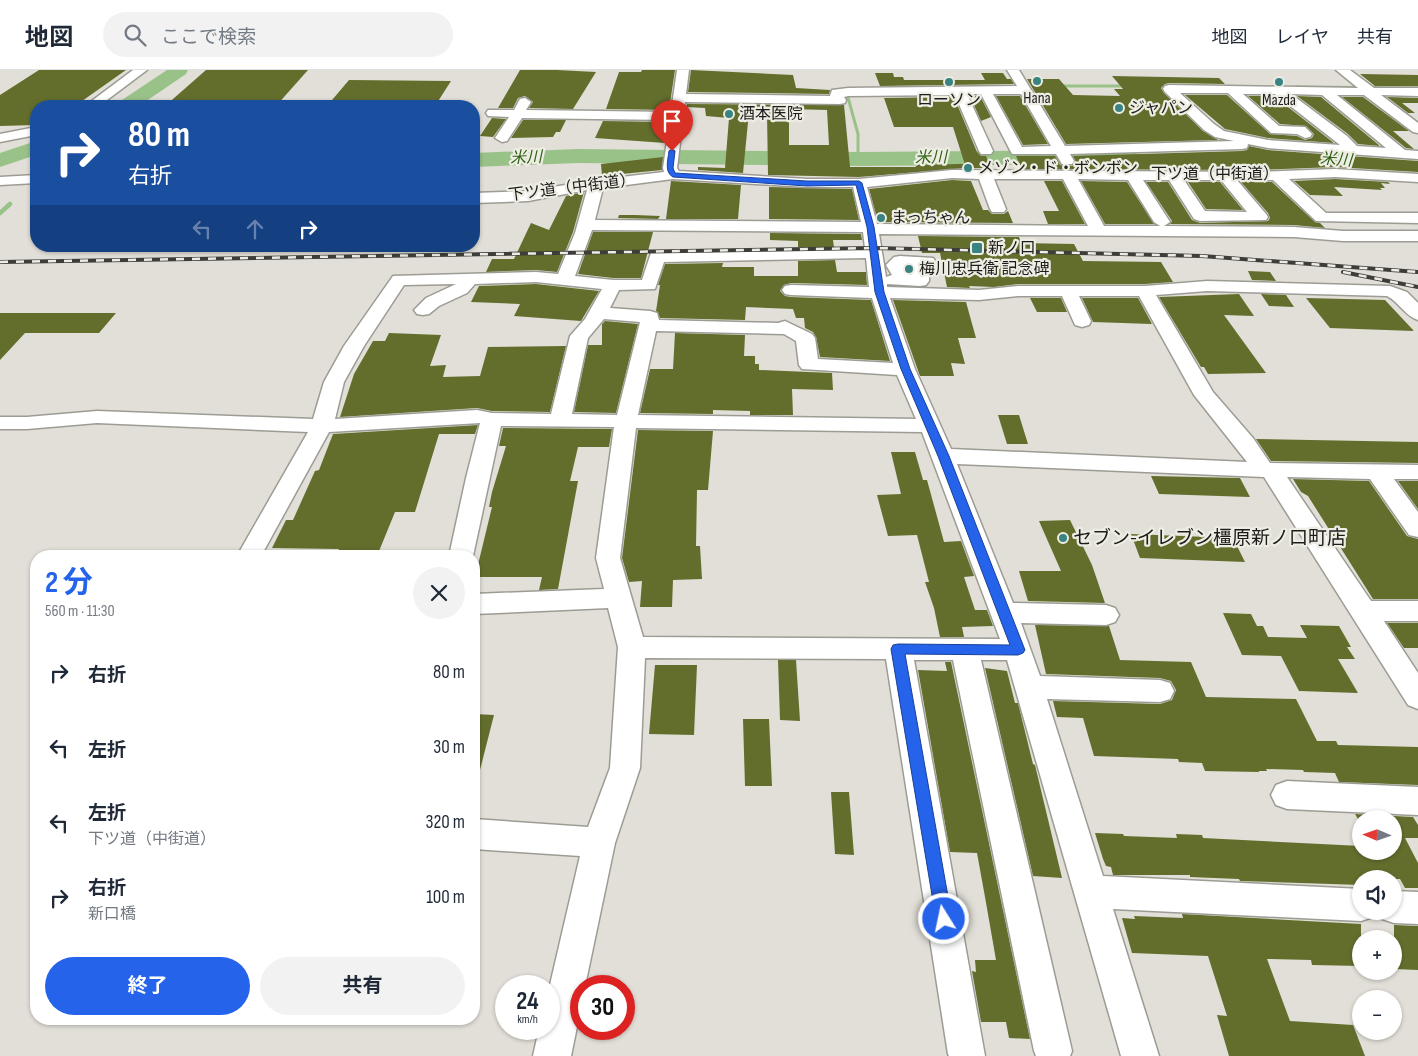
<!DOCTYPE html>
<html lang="ja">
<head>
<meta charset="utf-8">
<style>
  body { margin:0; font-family:"Sofia Sans Condensed","Noto Sans JP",sans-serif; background:#f2f2f3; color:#1f2937; height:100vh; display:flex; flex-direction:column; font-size:19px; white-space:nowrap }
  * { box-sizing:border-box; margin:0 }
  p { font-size:16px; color:#747a83 }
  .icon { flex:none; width:28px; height:28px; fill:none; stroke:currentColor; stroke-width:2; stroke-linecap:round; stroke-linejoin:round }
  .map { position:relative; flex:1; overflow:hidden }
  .details { position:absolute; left:30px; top:480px; width:450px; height:475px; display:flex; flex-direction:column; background:#fff; border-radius:20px; box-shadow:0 1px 4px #0004 }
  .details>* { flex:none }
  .hud { position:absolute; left:30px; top:30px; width:450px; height:152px; border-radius:20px; box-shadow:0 1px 4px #0004; background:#1a4fa0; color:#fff; overflow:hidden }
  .needle { width:32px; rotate:272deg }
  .tools { position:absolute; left:1352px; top:740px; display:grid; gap:10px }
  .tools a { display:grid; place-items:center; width:50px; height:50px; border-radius:50%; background:#fff; box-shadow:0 1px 4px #0004; font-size:25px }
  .speed { position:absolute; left:495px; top:905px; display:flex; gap:10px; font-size:25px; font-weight:700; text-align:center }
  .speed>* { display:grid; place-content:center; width:65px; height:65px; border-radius:50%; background:#fff; box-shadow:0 1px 4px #0004; line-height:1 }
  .speed small { font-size:12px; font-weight:400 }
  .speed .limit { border:8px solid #d22; background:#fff; color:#111 }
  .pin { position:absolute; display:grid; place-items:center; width:42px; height:42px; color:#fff; margin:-51px -21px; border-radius:50% 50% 50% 0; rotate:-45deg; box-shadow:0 0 5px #0007 }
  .pin .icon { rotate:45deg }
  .me { position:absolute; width:55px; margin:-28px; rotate:350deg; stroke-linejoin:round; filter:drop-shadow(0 0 4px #0008) }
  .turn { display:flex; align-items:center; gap:18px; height:105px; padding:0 15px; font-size:22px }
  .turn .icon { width:65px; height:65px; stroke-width:2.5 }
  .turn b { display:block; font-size:35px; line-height:42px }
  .lanes { display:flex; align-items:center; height:48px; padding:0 15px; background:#0003; justify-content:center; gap:25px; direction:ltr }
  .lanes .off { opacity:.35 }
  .round { display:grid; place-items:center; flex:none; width:52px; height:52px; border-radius:26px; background:#f2f2f3 }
  .summary { display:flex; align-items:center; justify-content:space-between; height:85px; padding:0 15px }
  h1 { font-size:30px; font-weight:700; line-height:38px; color:#2563eb }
  .cta { display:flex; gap:10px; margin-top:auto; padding:10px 15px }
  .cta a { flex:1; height:58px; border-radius:30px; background:#2563eb; color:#fff; font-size:20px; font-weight:700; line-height:58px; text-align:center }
  .cta a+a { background:#f2f2f3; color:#1f2937 }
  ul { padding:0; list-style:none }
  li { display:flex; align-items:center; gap:15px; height:75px; padding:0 15px }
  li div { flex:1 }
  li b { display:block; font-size:19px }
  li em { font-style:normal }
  header { display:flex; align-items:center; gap:30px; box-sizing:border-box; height:70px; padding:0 25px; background:#fff; border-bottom:1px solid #e0e1e3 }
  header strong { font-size:24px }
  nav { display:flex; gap:28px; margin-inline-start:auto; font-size:18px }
  .search { width:350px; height:45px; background:#f2f2f3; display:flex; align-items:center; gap:12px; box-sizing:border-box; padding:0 18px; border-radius:28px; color:#747a83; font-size:19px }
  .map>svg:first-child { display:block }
</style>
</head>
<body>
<header>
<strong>地図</strong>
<div class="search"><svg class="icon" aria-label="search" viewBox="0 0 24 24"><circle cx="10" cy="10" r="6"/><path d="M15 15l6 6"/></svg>ここで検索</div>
<nav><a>地図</a><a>レイヤ</a><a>共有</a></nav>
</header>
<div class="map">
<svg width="1418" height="986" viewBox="0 0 1418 986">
  <rect width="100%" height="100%" fill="#e1dfd7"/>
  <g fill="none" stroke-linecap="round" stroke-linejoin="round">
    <path stroke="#99c289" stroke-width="3" d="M1058 16H1128
      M1296 17 1418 18
      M846 20 858 64V89"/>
    <path stroke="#99c289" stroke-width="4.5" d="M0 143 10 134"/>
    <path fill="#99c289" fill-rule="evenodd" d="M167 0H188L186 4 139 36H116L119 32Z
      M36 71V85L0 97V83Z
      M578 79 858 82 1128 80 1136 82 1139 87 1136 92 1128 94 858 96 578 93 474 97V83Z"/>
  </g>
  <path fill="#636e2d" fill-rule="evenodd" d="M39 0H126L75 36H36V55L0 56V25Z
    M206 0H308L276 36H165Z
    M520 0H557L596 2 573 39 529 38 533 32 525 26 518 28 513 38H498Z
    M642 0H675L669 40 606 39 619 2H641Z
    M691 0 793 5 796 18 830 20 829 24 688 22Z
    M875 3H893L894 7H903L904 10H985L981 3H1003L1007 9H1011L1014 14 880 16Z
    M1360 4 1418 5V16H1375Z
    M1112 6 1219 8 1225 14 1169 13 1165 14 1161 18 1164 23 1203 61 1218 70 1066 74 1027 9H1059L1073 25 1120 26 1114 19H1123Z
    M349 10 451 11 435 36H327Z
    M1185 25H1227L1270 64 1297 66 1305 70 1312 68 1314 64 1306 56 1280 54 1248 26H1274L1334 73 1268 68 1225 59Z
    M970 26H980L991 47 981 51Z
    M996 26H1020L1048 74 1023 75Z
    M1297 26 1321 27 1380 76 1358 74 1348 64Z
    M954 27 977 82 981 86H986L991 98H966L953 57H894L884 28Z
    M1342 27H1363L1409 61H1393L1414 79 1406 78Z
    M1387 27 1418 28V33H1402L1415 43H1408Z
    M687 34 844 35 850 97H916L915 95 958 94H964L966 98 859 107 768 105 767 43 749 42 743 103 698 100V97L725 98 729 48 706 46 705 38 686 37ZM789 39 827 40 829 75H789Z
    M492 48 506 49 493 67 480 66Z
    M523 50H566L560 62H556L553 67 511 68Z
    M603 51 668 52 665 73 595 68Z
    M1249 76 1268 80 1418 91V102L1335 97 1256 100 1022 99 1016 86H1055L1060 95 1072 96 1076 92 1073 86 1242 81 1247 80Z
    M663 87 662 100 602 106 601 94Z
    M1335 109 1388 112 1390 114 1381 113 1385 118H1380L1382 120 1334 117 1343 126 1310 125 1294 111Z
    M952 110 971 111 983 140H988L992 144H1004L1008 141 1013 153 878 152 869 119Z
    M671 111 741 115 738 149H666Z
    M1044 111H1062L1085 154H1048L1043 141H1059Z
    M1081 111 1127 112 1154 154H1105Z
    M1146 112H1168L1192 150 1200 153 1268 151 1270 148 1268 143 1241 112H1272L1315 152 1320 153 1325 158 1294 155 1170 154 1172 151Z
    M1188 112H1220L1243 140 1206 139Z
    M769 117 852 119 859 150 769 149Z
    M584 122 573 162 557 202 536 200 486 202 492 189H514L531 153 549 160 566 126Z
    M619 145H635L660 146 658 149 618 148Z
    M593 162H653L641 208H613L578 204Z
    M770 163 861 164 862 170H833L834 177H798V171L770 170Z
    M918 166 1019 167 1021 173 1074 174 1083 191 1161 192 1173 212 1145 214H1018L994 217 969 216 970 218 947 217 940 183H922Z
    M835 190 837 202H866L867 215 791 213 784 215 780 221 785 226 791 227 871 230 890 291 820 287 816 267 813 262 805 258 804 248H796L793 239 746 237 745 250 660 248 656 241 660 215H658L665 194 723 193 722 197H754V206H798V191Z
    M1248 201 1270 202 1276 211 1252 210Z
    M536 214 599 221 581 251 514 246 520 234 471 232 479 216Z
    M1239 224 1254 246 1224 245 1266 303 1208 304 1204 297H1201L1159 227Z
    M1261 224 1286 225 1294 237 1269 236Z
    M1030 228H1061L1067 242H1037Z
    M1082 228H1138L1152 254 1093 252Z
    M1306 228 1385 230 1414 261 1330 258Z
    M893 230 966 232 976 268H958L965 294 951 293 954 306H920Z
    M0 243H116L99 263H25L0 290Z
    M605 251 638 254 616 343 574 342 588 275H602V254Z
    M389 263 441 265 430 296 446 295 443 307 480 306 488 277 566 276 550 342 492 341 477 338 340 347 354 304 373 271H385Z
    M675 263 745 265 744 286H755V294H759V300L832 303 833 320 792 319 793 345H750V341L713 340V344L640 343 650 299H673Z
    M998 345H1019L1028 374H1007Z
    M478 355 475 364H439L415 442H395L377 486H336L339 479 272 478 286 450H293L315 401 319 400 333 364Z
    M503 358 612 359 609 377H578L570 411H578L558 519 539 520 542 507H475L492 437H489L492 422 506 376H499Z
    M638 360 713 361 708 420H697L696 476H700L702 509 673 510 672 537H640L642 511 629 512 622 488Z
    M1256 369 1418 372V393L1271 391Z
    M891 382H915L923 410H927L944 472 961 471 974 506 964 507 975 540H987L993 556 962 557 964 567H940L934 538 925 512H929L917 465 888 466 877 425 901 424Z
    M1151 406 1240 408 1250 427 1159 424Z
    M1293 409 1369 411 1407 466 1418 469V529H1373L1308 426 1301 422Z
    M1398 411H1418V439Z
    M1070 450 1092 495 1105 533 1028 531 1019 501H1061L1039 451Z
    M1131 464 1233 468 1245 492 1140 488Z
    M1223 543 1251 544 1257 556H1263L1268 567 1307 568 1300 555 1339 556 1351 577H1347L1355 589H1338L1358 623 1299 621 1281 586 1242 585Z
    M1387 553H1418V578H1404Z
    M1035 555 1109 556 1120 590 1191 592 1206 627 1296 629 1317 671H1336L1338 675 1418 677V715L1339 712 1335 703 1304 702 1303 700 1266 699 1267 701H1259V702L1205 701 1202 693 1179 692 1178 689 1094 686 1083 648 1057 647 1053 631 1160 634 1172 630 1176 620 1171 611 1160 608 1046 604Z
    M778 590H796L800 651 780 650Z
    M945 592H951L1030 969 1009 968 1006 952H981L972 901 976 902 975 890H996L985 827 977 783 950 782 918 600 947 601Z
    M655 595H697L694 665 649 664Z
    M985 598 1007 601 1015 633H1018L1033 694 1035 695 1062 808 1033 806Z
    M474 644 494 645 480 700 474 699Z
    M743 649H769L772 716H745Z
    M831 722H849L854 785 835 784Z
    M1355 744 1413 747 1418 755V768H1405L1418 793V818H1405L1400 809H1359L1361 815 1240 811 1239 809 1190 807V805H1113L1111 797 1106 796 1103 789 1095 763 1123 764 1124 766 1177 768 1176 764 1202 765 1203 768 1361 776V781H1394V749H1358Z
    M1182 844 1361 854V896L1312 895 1311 890 1267 889 1290 951 1353 955 1365 986H1229L1217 945 1227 946 1208 886 1132 883 1122 848 1135 849 1134 846 1183 848Z
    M1394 855 1418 856V900L1394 899Z"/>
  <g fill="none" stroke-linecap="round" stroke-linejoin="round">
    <defs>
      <path id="minor" d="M133 0H147L99 36H85Z
        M677 0H689L686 24 830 26 832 20 848 18 1017 16 1007 0H1019L1065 76 1234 71 1215 67 1204 60 1165 22 1163 19 1165 16 1169 15 1358 18 1336 0H1350L1374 18H1418V26L1381 25 1418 53V63L1413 62 1364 25H1337L1405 80 1418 81V89L1268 78 1248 74 1247 78 1242 79 1070 84 1074 91 1072 94H1062L1056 84H1012L981 24H967L993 81 991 84H981L979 81 955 25 848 26 844 27 846 30 845 33 840 34 685 32 677 98 679 101 807 109H859L952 100 1256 102 1335 99 1418 104V112L1335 107 1289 109 1326 143H1418V153L1316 151 1273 110H1237L1266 144 1268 147 1266 150 1200 151 1194 149 1169 110H1143L1170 152 1164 156 1294 157 1343 161H1418V171H1343L1294 167 879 164 886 207 892 205 886 195 894 187 900 186 933 188 936 192 929 201V211L926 215 920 216 887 214V217L979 220 1018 216H1145L1207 211 1390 216 1407 222 1418 233V250C1405 246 1399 232 1387 226L1207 221 1156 225 1213 322 1253 368 1270 393 1418 395V409H1394L1418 442V467L1409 465 1370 409 1287 407 1371 531H1418V551H1384L1418 603V639L1408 635 1264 407 957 394 1013 533 1106 535 1115 538 1119 545 1115 552 1106 555 1021 553 1040 606 1160 610 1170 613 1174 621 1170 629 1160 632 1047 629 1103 806 1361 819V841H1375L1373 847 1361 851 1113 839 1159 986H1121L1007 590H981L1072 981 1070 986H1036L1034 981 953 590H914L985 986H949L948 984 886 589 645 588 640 698 615 773 585 916H581V937L571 986H533L539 959H549V919L580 786 474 779V749L588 757 610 698 618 577 608 538 474 544V524L604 519 596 488 614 357 501 356 473 486H449L466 408 480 353 329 362 261 486H237L308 362 97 353 27 359H0V347H27L97 341 313 349 324 312 344 276 393 206 536 202 558 204 575 163 587 120 528 131 474 133V123L528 121 596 110 664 102 663 98 670 50 522 48 507 71 502 72 495 68 509 47 488 46 486 43 488 40H514L520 29 525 28 531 32 526 40 671 42ZM1180 23H1228L1271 63 1297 64 1305 68 1310 67 1312 64 1305 57 1279 56 1243 24H1275L1340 75 1268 70 1224 61 1214 54ZM993 24H1021L1051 76 1022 77ZM1291 24 1322 25 1386 78 1357 76 1347 66ZM952 108 979 109 990 139 992 142H1004L1006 139 994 109H1063L1088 156 877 154 867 117ZM673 109 807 117H853L861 152 595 150 603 118ZM1078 109 1128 110 1154 152 1160 156H1104ZM1184 110H1221L1247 142 1205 141ZM592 160 863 162 865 178 657 182 651 183 642 210H613L575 206ZM866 188 869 217 791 215 785 216 782 220 785 224 791 225 872 228 893 293 818 289 815 268 812 264 785 251 778 253 659 250 657 243 650 241 610 238 619 220 655 219 664 192ZM904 196 914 197 911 205H910ZM536 212 602 219 585 249 570 266 551 344 492 343 477 340 335 349 344 312 364 276 404 215 456 214 426 228 414 240 417 244 423 245 429 244 439 236 467 223 475 214ZM1018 226H1062L1075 255 1082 257 1089 255 1091 251 1079 226H1139L1194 325 1247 392 951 379 915 299 890 228 979 230ZM604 249 640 252 617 345 572 344 588 268ZM656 261 784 264 796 271 799 295 802 299 897 305 916 349 638 345ZM636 358 922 362 1000 569 643 567 620 488Z
        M36 57V65L0 72V64Z
        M36 105V113L0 115V107Z
        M1287 711 1418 717V745L1287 739 1276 735 1271 725 1276 715Z
        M1394 821 1418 822V854L1394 853 1382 849 1379 841H1394Z"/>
    </defs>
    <use href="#minor" stroke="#9d9c94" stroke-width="3"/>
    <use href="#minor" fill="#fff" fill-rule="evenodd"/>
    <defs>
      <path id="rail" d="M0 192 874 178 1202 186 1418 202
        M1343 202 1418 217"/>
    </defs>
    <use href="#rail" stroke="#3e3d39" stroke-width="4"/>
    <use href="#rail" stroke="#eeede4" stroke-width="2.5" stroke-dasharray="8" stroke-linecap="butt"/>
  </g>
  <path fill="#2563eb" stroke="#184099" d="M672 79 675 81 673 98 675 103 807 111H859L862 113 874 157 884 222 910 299 949 386 1025 580 1023 583 1018 585 905 584 952 849 950 854 944 856 938 854 936 849 891 579 893 575 898 574 1010 575 938 386 901 299 875 222 867 157 856 115 807 116 673 107C664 102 668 90 669 81Z"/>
  <g fill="#3a8383" stroke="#eeede4" stroke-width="2">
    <circle cx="1037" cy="11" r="5"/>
    <circle cx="949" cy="12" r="5"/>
    <circle cx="1279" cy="12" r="5"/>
    <circle cx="1119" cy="38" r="5"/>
    <circle cx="729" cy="44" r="5"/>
    <circle cx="968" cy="98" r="5"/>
    <circle cx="881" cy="148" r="5"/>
    <rect x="971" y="172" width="12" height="12" rx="2.5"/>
    <circle cx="909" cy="199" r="5"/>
    <circle cx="1063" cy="468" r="5"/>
  </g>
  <g text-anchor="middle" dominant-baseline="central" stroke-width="4.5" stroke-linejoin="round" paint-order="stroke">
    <g font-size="16" fill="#1d1c19" stroke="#eeede4" text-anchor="start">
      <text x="1037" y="28" text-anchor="middle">Hana</text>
      <text x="949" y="30" text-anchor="middle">ローソン</text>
      <text x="1279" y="30" text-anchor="middle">Mazda</text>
      <text x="1129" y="38">ジャパン</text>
      <text x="739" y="44">酒本医院</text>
      <text x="978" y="98">メゾン・ド・ボンボン</text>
      <text x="891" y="148">まっちゃん</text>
      <text x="988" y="178">新ノ口</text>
      <text x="919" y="199">梅川忠兵衛 記念碑</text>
    </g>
    <g font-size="16" font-style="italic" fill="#306215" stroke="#eeede4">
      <text transform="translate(526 88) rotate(-2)">米川</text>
      <text transform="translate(931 88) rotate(-1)">米川</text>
      <text transform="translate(1336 90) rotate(4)">米川</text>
    </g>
    <g font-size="16" fill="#1d1c19" stroke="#eeede4">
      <text x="1215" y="104">下ツ道（中街道）</text>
      <text transform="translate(572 118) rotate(-7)">下ツ道（中街道）</text>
    </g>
    <g font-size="19" fill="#1d1c19" stroke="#eeede4" text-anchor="start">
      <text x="1073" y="468">セブン-イレブン橿原新ノ口町店</text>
    </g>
  </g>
</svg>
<div class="tools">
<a><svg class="needle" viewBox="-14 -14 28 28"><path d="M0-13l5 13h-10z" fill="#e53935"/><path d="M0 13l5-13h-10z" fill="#747a83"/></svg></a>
<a><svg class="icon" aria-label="sound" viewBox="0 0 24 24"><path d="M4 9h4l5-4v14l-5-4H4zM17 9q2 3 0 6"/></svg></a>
<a>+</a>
<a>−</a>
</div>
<div class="speed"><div>24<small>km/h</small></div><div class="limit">30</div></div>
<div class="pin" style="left:672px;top:81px;background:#d93025"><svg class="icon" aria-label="arrive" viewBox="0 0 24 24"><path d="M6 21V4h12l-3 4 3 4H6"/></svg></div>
<svg class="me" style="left:944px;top:849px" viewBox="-20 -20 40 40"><circle r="17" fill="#2563eb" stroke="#fff" stroke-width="3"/><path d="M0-11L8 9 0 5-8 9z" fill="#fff"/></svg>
<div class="hud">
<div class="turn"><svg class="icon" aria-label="right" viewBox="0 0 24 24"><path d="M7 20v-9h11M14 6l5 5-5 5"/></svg><div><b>80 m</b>右折</div></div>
<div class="lanes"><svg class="icon off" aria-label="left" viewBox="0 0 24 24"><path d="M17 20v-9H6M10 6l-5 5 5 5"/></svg><svg class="icon off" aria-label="ahead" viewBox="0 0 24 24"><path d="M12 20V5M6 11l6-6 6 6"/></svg><svg class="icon" aria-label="right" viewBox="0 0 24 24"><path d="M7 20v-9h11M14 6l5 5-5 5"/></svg></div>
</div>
<section class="details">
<div class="summary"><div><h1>2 分</h1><p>560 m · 11:30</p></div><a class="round"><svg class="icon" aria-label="close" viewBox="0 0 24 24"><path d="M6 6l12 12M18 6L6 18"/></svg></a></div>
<ul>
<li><svg class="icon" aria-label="right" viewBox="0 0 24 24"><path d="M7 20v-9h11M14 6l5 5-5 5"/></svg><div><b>右折</b></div><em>80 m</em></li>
<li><svg class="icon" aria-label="left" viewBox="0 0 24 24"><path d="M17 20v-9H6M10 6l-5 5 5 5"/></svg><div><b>左折</b></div><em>30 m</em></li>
<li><svg class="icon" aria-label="left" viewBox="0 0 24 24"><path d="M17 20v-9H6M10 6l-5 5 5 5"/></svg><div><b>左折</b><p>下ツ道（中街道）</p></div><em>320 m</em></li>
<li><svg class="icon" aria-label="right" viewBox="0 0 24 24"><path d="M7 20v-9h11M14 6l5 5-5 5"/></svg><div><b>右折</b><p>新口橋</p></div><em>100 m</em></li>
</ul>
<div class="cta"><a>終了</a><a>共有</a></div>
</section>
</div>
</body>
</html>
